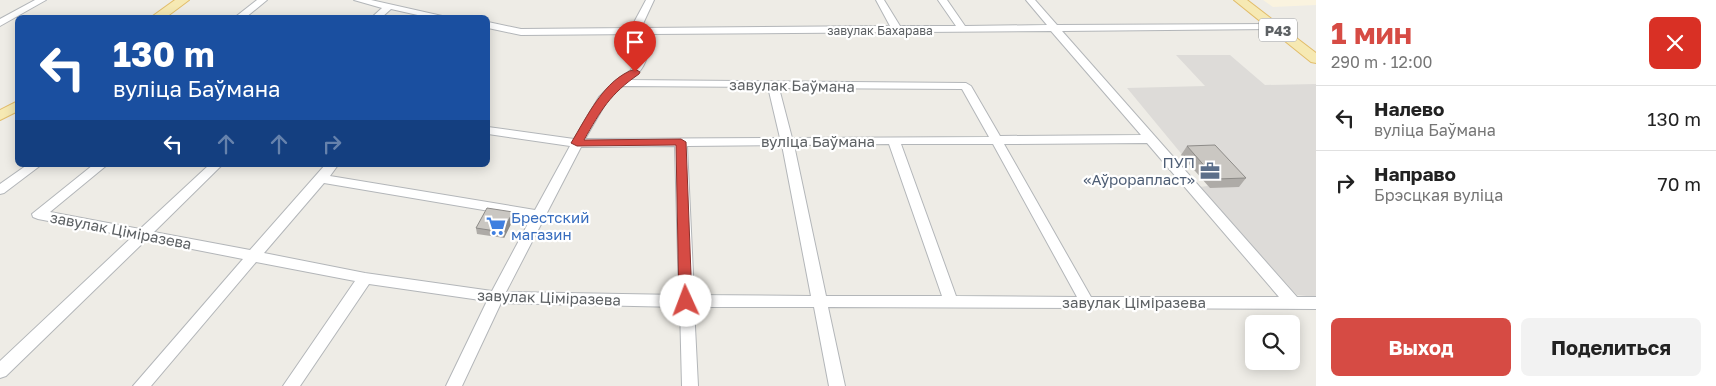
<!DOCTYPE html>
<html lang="ru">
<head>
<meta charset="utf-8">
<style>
  body { margin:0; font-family:"Golos Text",sans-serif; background:#f2f2f2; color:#222; height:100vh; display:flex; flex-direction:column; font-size:19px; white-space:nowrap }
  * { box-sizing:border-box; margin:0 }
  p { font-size:16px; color:#767676 }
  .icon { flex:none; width:28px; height:28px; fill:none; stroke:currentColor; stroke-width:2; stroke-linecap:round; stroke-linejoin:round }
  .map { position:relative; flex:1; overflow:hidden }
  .sheet { display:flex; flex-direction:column; background:#fff; width:400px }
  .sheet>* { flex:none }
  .top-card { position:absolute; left:15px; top:15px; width:475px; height:152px; border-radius:8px; box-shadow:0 2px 12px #0003; background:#1a4fa0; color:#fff; overflow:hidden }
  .fabs { position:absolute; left:1245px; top:315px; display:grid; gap:10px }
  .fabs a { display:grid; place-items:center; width:55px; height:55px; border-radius:8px; background:#fff; box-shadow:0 2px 12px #0003; font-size:25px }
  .pin { position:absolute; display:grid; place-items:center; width:42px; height:42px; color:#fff; margin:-51px -21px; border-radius:50% 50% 50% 0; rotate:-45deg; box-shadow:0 0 5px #0007 }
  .pin .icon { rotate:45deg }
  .me { position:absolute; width:55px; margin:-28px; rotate:358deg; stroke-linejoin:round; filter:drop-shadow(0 0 4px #0008) }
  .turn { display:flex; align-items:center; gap:18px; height:105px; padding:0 15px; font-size:22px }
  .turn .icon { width:65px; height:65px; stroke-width:2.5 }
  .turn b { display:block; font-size:35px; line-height:42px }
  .lanes { display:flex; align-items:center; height:48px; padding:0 15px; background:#0003; justify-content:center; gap:25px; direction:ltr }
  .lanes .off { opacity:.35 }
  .round { display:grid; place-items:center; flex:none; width:52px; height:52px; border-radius:8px; background:#f2f2f2 }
  .summary { display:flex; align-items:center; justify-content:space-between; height:85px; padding:0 15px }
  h1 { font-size:30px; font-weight:700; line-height:38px; color:#d64b44 }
  .button { display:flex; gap:10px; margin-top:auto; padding:10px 15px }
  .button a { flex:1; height:58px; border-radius:8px; background:#d64b44; color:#fff; font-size:20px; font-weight:700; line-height:58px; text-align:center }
  .button a+a { background:#f2f2f2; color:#222 }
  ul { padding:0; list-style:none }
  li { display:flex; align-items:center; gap:15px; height:65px; padding:0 15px; border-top:1px solid #e0e0e0 }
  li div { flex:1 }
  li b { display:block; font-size:19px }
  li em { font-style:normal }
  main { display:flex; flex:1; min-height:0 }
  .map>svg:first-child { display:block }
</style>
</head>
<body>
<main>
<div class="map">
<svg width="1316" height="386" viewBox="0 0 1316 386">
  <rect width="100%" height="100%" fill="#eeece6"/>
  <path fill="#faf3df" d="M1263 0H1316V5L1273 7Z"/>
  <path fill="#dddbd8" d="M1176 55H1230L1265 85 1316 84V297L1297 295 1199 187 1208 186 1127 88 1205 86Z"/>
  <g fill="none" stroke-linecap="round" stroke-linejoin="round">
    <defs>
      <path id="minor" d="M35 0H46L0 26V19Z
        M257 0H267L245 18H234Z
        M354 0H371L451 18H431L391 9 381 18H371L382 8Z
        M646 0H654L641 28 890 26 876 0H884L900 26H956L938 0H947L965 26 1047 25 1026 0H1035L1057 25 1276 24 1278 26 1273 29 1062 31 1297 297H1316V309L828 307 845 386H829L814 307H694L698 386H682L680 307 501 303 462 386H446L487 301 369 284 300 386H283L355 281 256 262 151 386H133L243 259 146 240 6 376 0 378V361L132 237 38 219 33 217 32 214 93 165H107L50 212 140 229 209 165H222L154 232 250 250 325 165H338L330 176 535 210 570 146 488 134V127L574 139 599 97 615 81 631 70 639 54 640 34 521 35 488 28V22L521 29 631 28ZM1051 31 1141 135 1000 136 971 86 966 83 630 80C647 69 649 53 650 34ZM622 86 768 87 780 138 585 139 607 101ZM779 88 962 89 989 137 792 138ZM1147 143 1279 297H1091L1004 144ZM889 144 942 296H826L794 145ZM901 144H993L1077 297 956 296ZM782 145 811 296 694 295 687 146ZM675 146 679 295 506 292 581 147ZM324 183 531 218 492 291 365 273 264 253Z
        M27 165H41L4 193 0 194V184Z"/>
      <path id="major" d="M175 0H189L165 18H150Z
        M1234 0H1247L1316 53V63L1311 62Z
        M18 101V111L0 120V110Z"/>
    </defs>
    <use href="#minor" stroke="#b3b6b9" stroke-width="2"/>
    <use href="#major" stroke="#e2bd6b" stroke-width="2"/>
    <use href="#minor" fill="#fff" fill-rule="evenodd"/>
    <use href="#major" fill="#f6e9b3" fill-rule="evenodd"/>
  </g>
  <path fill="#aeaba7" d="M1187 146 1246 178 1239 187 1210 188 1181 155Z
    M514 218 504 238 477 234 476 228Z"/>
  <path fill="#8d8b88" d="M513 212 514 218 504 238 502 232Z"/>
  <path fill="#cac7c2" stroke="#8d8b88" d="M1215 145 1246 178 1216 179 1187 146Z
    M487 208 513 212 502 232 476 228Z"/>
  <path fill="#d64b44" stroke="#8b312c" d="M635 69 640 72 639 74C610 94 601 110 584 140L681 139 686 142 692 301 690 304 686 306 681 304 679 301 676 145 577 146 571 143C587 117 604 79 635 69Z"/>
  <defs>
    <symbol id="office-bare" viewBox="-9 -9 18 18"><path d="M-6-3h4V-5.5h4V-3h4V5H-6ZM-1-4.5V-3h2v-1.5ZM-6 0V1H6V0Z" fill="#5c6f8a" stroke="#fff" stroke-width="2.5" paint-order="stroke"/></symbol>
    <symbol id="supermarket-bare" viewBox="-9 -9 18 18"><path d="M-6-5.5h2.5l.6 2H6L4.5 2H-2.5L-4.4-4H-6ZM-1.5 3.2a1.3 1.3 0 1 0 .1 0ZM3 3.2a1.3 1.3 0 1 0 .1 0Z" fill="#3f7fe0" stroke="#fff" stroke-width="2.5" paint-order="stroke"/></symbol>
  </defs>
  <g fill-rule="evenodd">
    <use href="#office-bare" x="1196" y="157" width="28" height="28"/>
    <use href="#supermarket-bare" x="482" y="212" width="28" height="28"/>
  </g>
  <g text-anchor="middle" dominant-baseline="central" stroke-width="4.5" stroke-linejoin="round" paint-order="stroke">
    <g font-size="12" fill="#5d6164" stroke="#fff">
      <text x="880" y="30">завулак Бахарава</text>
    </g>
    <rect fill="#fff" stroke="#8e9092" stroke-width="1" x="1259" y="18.5" width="38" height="23" rx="4"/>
    <g font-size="14" font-weight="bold" fill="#5d6164">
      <text x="1278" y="30">Р43</text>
    </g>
    <g font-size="15" fill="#5d6164" stroke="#fff">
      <text transform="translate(792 85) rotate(1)">завулак Баўмана</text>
      <text x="818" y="141">вуліца Баўмана</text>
      <text transform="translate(121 230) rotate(11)">завулак Ціміразева</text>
      <text transform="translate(549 297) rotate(2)">завулак Ціміразева</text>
      <text x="1134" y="302">завулак Ціміразева</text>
    </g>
    <g font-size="15" fill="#4e5e75" stroke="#fff" text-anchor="end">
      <text x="1195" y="162">ПУП<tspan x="1195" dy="17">«Аўрорапласт»</tspan></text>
    </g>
    <g font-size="15" fill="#366cbe" stroke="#fff" text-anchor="start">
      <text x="511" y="217">Брестский<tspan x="511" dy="17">магазин</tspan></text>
    </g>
  </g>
</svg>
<div class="fabs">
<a><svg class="icon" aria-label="search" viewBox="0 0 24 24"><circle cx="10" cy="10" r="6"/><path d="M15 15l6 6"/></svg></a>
</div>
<div class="pin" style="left:635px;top:72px;background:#d93025"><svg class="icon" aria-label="arrive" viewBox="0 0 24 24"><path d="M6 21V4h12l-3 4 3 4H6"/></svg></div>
<svg class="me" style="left:686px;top:301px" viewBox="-20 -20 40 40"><circle r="19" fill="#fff"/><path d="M0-13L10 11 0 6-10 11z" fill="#d64b44"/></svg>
<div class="top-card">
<div class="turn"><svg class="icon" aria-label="left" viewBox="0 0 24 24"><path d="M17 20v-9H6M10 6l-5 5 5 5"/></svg><div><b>130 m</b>вуліца Баўмана</div></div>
<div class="lanes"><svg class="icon" aria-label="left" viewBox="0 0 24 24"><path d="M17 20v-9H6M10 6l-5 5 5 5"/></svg><svg class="icon off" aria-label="ahead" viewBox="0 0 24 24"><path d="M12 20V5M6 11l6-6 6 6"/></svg><svg class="icon off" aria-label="ahead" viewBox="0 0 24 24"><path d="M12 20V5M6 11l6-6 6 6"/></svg><svg class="icon off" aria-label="right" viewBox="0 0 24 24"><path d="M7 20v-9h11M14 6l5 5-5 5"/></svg></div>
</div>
</div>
<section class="sheet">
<div class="summary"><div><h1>1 мин</h1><p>290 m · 12:00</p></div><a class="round" style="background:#d93025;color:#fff"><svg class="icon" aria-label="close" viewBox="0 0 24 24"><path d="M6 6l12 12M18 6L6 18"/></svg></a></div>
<ul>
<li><svg class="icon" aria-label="left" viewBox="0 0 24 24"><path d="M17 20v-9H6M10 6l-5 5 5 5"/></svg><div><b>Налево</b><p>вуліца Баўмана</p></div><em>130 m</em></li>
<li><svg class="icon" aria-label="right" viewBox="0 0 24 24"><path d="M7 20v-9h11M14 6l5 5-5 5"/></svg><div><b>Направо</b><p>Брэсцкая вуліца</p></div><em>70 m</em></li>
</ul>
<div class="button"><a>Выход</a><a>Поделиться</a></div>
</section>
</main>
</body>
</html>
